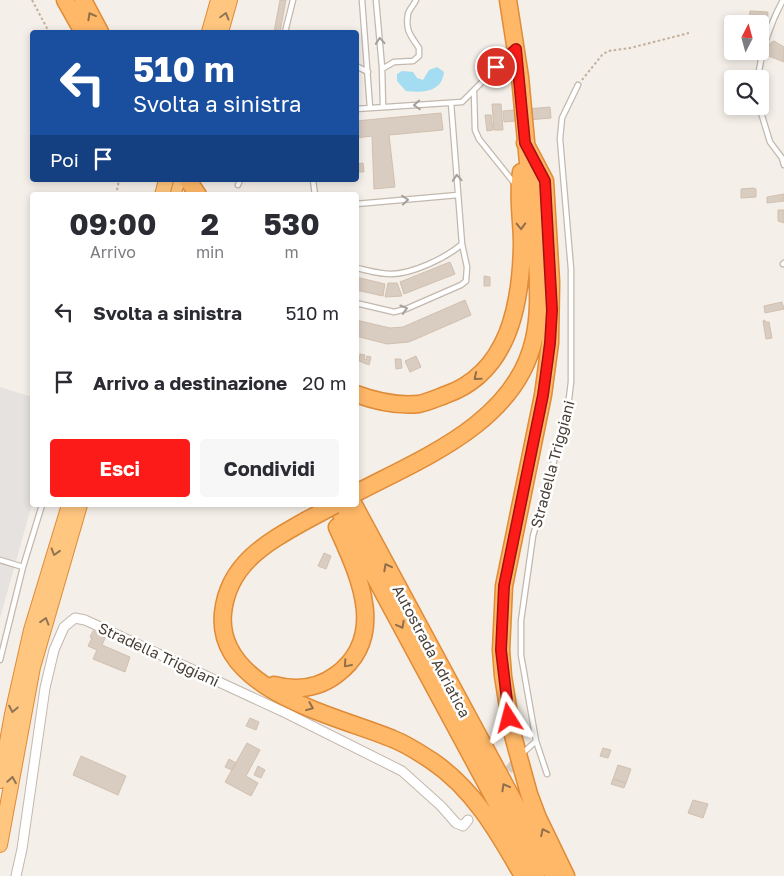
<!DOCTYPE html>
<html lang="it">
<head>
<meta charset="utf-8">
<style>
  body { margin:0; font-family:"Golos Text",sans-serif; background:#f7f7f7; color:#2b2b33; height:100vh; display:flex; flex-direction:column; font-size:19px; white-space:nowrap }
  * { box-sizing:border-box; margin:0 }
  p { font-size:16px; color:#7c7c81 }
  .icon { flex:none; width:28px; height:28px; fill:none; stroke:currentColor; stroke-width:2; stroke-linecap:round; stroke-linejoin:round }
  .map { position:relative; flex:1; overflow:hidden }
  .sheet { position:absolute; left:30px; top:192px; width:329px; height:315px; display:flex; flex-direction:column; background:#fff; border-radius:5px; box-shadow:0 2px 8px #0003 }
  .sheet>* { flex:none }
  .hud { position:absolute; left:30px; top:30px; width:329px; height:152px; border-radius:5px; box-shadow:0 2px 8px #0003; background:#1a4fa0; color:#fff; overflow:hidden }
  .needle { width:32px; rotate:6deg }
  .buttons { position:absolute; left:724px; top:15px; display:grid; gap:10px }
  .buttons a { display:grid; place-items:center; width:45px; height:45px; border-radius:5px; background:#fff; box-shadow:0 2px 8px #0003; font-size:25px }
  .pin { position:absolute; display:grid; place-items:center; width:42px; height:42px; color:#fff; margin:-21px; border:2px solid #fff; border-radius:50%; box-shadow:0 1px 5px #0007 }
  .me { position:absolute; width:55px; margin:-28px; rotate:351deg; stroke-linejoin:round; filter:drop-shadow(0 0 4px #0008) }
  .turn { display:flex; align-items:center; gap:18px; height:105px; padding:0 20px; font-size:22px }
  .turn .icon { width:65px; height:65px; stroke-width:2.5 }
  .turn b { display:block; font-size:35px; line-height:42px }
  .then { display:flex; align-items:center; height:48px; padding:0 20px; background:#0003; gap:10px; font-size:19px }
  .eta { display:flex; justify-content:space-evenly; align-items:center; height:85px; text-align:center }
  .eta b { font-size:30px; font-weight:700; line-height:35px }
  .primary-button { display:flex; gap:10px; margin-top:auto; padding:10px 20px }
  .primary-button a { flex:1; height:58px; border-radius:5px; background:#fc1b18; color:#fff; font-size:20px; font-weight:700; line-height:58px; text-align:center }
  .primary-button a+a { background:#f7f7f7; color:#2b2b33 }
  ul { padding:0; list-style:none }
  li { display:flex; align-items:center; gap:15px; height:70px; padding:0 20px }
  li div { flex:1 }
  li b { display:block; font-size:19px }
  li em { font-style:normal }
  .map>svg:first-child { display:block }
</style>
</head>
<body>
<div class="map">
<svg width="784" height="876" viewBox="0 0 784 876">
  <rect width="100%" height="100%" fill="#f4efe8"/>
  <path fill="#e5e2e0" d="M0 387 32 397V504L0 618Z"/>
  <path fill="#a4dcf1" d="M437 67 444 72C442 92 423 93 406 91L397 81V74L402 71 413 72 417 78 423 80 429 70Z"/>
  <path fill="#d9ccc0" stroke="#d1c0b0" d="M280 0H286L280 32H274Z
    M750 11 768 12 767 27 760 26V24H749Z
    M774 41 784 47V62L766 55 770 43Z
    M492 104H501L503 130H494Z
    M550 107 551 118 504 122 503 111Z
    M441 113 443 130 389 135 395 187 374 189 372 136 356 138V121Z
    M485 115H491L493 130 487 131Z
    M363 163 364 172H356V164Z
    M754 188 756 189V197L741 198V189Z
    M784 194V201L767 203V197Z
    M778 210H784V223L778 221Z
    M450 262 455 274 404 294 400 282Z
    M484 276 490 277V286H484Z
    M356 277 385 284 383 296 356 290Z
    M388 283H397L402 296 385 297Z
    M465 300 471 315 409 342 387 344 356 336V320L390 328 403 327Z
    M782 302 784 309 765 313 764 306Z
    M765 320V322H769L772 338 766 339 763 321Z
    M360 354 365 355 364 359 366 360 367 356 371 357 369 365 359 361Z
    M416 356 421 367 410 372 405 361Z
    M395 359H401L402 368 396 369Z
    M324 553 331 556 326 569 318 566Z
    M93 631 106 636 102 645 130 657 125 672 93 659 97 650 88 646 92 638 90 637Z
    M250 718 259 722 256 730 246 726Z
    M247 743 260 750 246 776 258 783 251 796 225 782Z
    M603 748 611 750 608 758 600 756Z
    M81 756 126 776 118 795 73 775Z
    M229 759 236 763 232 770 225 767Z
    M618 765 631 769 626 783 613 779Z
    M258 766 265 770 261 778 254 775Z
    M613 779 626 783 624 788 611 784Z
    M693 800 708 804 703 818 688 813Z"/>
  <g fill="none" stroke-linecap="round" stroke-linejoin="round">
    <path stroke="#d2ccc4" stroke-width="9" stroke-dasharray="9 4.5" stroke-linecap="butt" d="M500 781 520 756"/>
    <defs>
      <path id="service" d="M362 0 370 108
        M376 0 382 67 383 107
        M285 32 293 0
        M356 66 368 72
        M382 69 394 62 413 61 419 56V48C411 36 405 31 408 14 409 9 414 5 416 0
        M758 79C761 52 770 24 783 0
        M474 92 475 130 479 139 515 184
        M759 106 770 142 782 158 784 165
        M356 109 462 102 511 53
        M313 180 315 195
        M238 185 240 180
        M356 204 458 195
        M783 264 784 263
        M356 268C367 270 379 274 391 274 412 274 446 258 462 244
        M356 303 394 312 406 309 461 285 466 281 467 267 462 244 451 103
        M0 560 23 567
        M0 660 23 567 42 505
        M536 741 547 774
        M525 751 536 741 521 655V621L533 536 567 415 571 382V269L560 139 562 118 578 85"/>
      <path id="minor" d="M16 876 22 849 45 688 54 650 64 627 75 618 85 620 286 713 402 771 441 806 456 823 463 826 468 820"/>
      <path id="trunk" d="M209 32 218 0
        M221 32 230 0
        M173 195 178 180
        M0 781 12 714 31 630 69 505
        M0 845 33 667 80 505"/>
      <path id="motorway" d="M65 0 83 32
        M83 0 100 32
        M525 143 545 181 551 282 550 343 543 395 504 586 501 650 503 676 512 732 529 794 538 818 566 876
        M188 180 198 195
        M356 394C375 401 399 406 419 404 428 402 437 398 445 395 509 373 521 304 522 244 522 221 517 196 521 172
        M356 493C423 458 516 422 534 339 540 313 538 285 537 259L520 77 508 0
        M336 505 536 876
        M354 505 554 876
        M305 521C266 543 228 564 223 613 215 691 338 716 393 739 406 744 420 753 432 761 474 789 499 834 523 876
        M274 685C297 691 317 689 336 675 389 636 358 574 337 527"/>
    </defs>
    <use href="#service" stroke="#c3b8ad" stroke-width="7"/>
    <use href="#minor" stroke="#c3b8ad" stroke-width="11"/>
    <use href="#trunk" stroke="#df8b37" stroke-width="16"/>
    <use href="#motorway" stroke="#df8b37" stroke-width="19"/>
    <path stroke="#c2af9b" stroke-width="2" stroke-dasharray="2.5 2.5" stroke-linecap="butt" d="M32 0 49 32
      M582 80 602 55 608 51 630 48 689 33
      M116 195 119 180"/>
    <use href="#service" stroke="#fff" stroke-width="4.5"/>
    <use href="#minor" stroke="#fff" stroke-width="9"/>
    <use href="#trunk" stroke="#ffc67f" stroke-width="14"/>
    <use href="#motorway" stroke="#ffb868" stroke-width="16"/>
    <defs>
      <path id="trunk-bridge" d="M162 195 166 180"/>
      <path id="motorway-bridge" d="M305 521 335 505"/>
    </defs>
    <use href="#trunk-bridge" stroke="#df8b37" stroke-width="16" stroke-linecap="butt"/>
    <use href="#motorway-bridge" stroke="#df8b37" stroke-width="19" stroke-linecap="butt"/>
    <use href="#trunk-bridge" stroke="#ffc67f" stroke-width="14"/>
    <use href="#motorway-bridge" stroke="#ffb868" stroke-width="16"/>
  </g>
  <defs><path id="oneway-chevron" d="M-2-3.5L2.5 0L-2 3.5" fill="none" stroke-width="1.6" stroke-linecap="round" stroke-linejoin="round" transform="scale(1.25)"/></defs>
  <g stroke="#916f4a">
    <use href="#oneway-chevron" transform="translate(91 16) rotate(-119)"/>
    <use href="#oneway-chevron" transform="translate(521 226) rotate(88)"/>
    <use href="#oneway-chevron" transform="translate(477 377) rotate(141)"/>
    <use href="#oneway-chevron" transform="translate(387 567) rotate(-118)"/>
    <use href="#oneway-chevron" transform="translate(401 625) rotate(62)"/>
    <use href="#oneway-chevron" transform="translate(347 664) rotate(131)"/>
    <use href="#oneway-chevron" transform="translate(310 707) rotate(22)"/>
    <use href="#oneway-chevron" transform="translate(505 787) rotate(-119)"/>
    <use href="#oneway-chevron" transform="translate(544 832) rotate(-116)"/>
  </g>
  <g stroke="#917553">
    <use href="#oneway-chevron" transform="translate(225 16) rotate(-74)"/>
    <use href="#oneway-chevron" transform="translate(55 552) rotate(107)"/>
    <use href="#oneway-chevron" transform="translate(45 621) rotate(-73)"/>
    <use href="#oneway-chevron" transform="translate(13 709) rotate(101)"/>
    <use href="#oneway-chevron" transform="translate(12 780) rotate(-81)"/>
  </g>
  <g stroke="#a49f9a">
    <use href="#oneway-chevron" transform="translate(380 41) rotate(-95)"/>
    <use href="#oneway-chevron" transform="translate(417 105) rotate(176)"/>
    <use href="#oneway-chevron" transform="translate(457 178) rotate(-94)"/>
    <use href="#oneway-chevron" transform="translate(405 200) rotate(-5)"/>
    <use href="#oneway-chevron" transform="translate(404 309) rotate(-17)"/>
  </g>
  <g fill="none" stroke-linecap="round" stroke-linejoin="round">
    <defs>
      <path id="route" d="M496 67 516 49 525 143 545 181 552 310 550 343 543 395 504 586 501 650 509 718"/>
    </defs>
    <use href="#route" stroke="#a41210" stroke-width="12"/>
    <use href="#route" stroke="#fc1b18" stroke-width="9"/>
  </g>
  <g text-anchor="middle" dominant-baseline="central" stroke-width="5" stroke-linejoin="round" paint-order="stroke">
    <g font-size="15" fill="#483f36" stroke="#fff">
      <text transform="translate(552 464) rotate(-75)">Stradella Triggiani</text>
      <text transform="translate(432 651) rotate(62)">Autostrada Adriatica</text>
      <text transform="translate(159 654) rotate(25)">Stradella Triggiani</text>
    </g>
  </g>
</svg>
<div class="buttons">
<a><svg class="needle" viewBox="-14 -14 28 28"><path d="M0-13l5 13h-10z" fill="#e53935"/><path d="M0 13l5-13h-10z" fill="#7c7c81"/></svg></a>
<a><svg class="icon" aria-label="search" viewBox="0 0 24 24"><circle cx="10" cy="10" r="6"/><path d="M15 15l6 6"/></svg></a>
</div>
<div class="pin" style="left:496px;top:67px;background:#d93025"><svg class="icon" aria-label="arrive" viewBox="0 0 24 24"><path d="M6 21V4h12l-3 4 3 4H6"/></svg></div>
<svg class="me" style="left:509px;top:718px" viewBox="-20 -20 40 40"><path d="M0-17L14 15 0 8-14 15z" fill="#fc1b18" stroke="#fff" stroke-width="4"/></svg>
<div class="hud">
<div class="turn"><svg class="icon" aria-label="left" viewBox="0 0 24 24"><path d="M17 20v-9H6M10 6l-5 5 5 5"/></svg><div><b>510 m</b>Svolta a sinistra</div></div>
<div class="then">Poi<svg class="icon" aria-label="arrive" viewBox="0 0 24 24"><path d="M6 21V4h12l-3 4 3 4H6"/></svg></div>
</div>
<section class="sheet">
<div class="eta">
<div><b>09:00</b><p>Arrivo</p></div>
<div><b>2</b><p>min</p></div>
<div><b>530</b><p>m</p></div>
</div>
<ul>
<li><svg class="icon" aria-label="left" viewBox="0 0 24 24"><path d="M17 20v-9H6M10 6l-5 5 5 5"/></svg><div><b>Svolta a sinistra</b></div><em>510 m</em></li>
<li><svg class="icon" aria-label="arrive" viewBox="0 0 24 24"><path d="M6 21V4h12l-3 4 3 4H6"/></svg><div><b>Arrivo a destinazione</b></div><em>20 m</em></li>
</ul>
<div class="primary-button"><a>Esci</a><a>Condividi</a></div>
</section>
</div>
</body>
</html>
